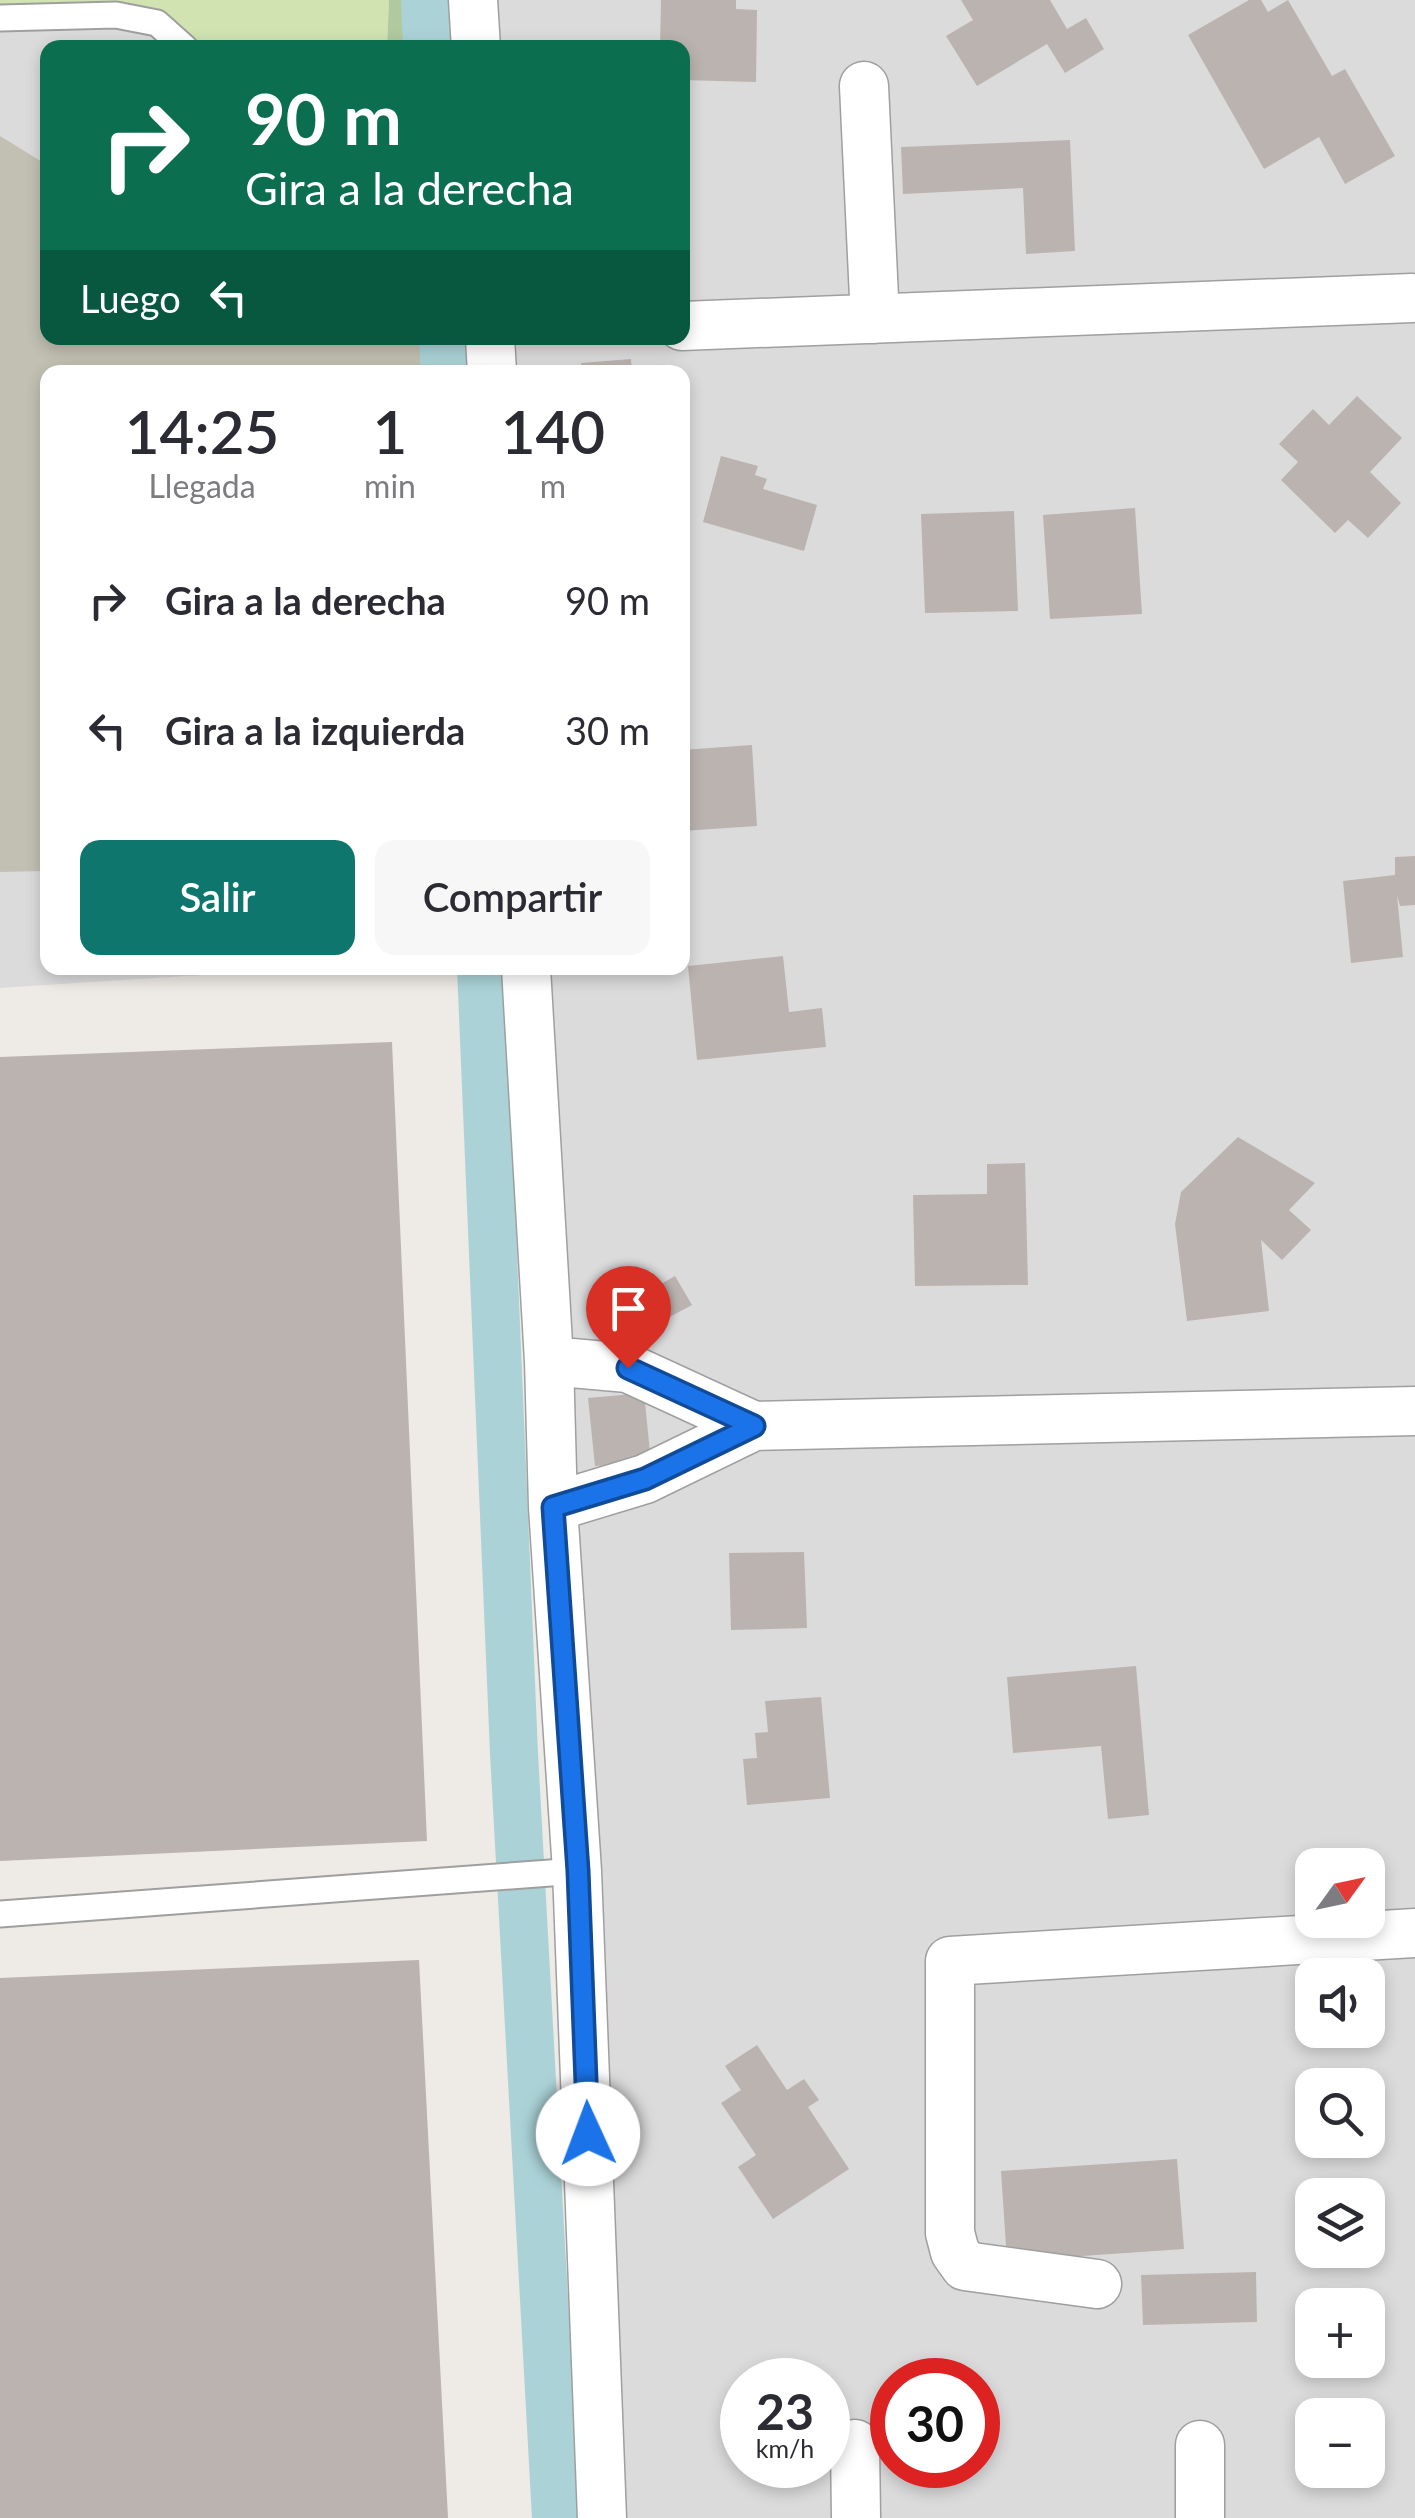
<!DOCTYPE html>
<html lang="es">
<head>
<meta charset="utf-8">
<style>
  body { margin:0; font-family:Lato,sans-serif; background:#f7f7f7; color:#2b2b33; height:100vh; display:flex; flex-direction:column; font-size:38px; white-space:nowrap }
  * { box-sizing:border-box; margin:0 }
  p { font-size:32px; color:#7c7c81 }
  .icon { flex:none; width:55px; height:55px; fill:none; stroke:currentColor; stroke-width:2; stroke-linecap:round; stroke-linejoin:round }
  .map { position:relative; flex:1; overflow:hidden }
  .sheet { position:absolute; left:40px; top:365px; width:650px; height:610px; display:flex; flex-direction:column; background:#fff; border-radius:20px; box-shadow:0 5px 15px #0003 }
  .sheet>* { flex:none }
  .guide { position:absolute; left:40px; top:40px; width:650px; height:305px; border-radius:20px; box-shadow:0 5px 15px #0003; background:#0b6e4f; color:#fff; overflow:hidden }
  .needle { width:65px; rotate:57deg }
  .tools { position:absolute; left:1295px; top:1848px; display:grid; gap:20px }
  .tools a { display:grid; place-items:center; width:90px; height:90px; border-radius:20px; background:#fff; box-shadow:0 5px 15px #0003; font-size:50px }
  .speed { position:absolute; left:720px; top:2358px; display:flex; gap:20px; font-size:50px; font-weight:700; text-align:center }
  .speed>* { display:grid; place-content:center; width:130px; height:130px; border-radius:50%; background:#fff; box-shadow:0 5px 15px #0003; line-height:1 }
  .speed small { font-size:25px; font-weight:400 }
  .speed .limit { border:15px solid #d22; background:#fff; color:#111 }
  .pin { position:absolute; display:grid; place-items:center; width:85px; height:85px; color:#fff; margin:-102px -42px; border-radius:50% 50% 50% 0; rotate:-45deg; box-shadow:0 0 10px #0007 }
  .pin .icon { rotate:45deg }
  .me { position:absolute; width:110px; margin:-55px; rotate:358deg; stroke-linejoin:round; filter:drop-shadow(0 0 8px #0008) }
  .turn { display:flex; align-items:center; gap:35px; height:210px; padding:0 40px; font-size:45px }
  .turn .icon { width:130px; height:130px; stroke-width:2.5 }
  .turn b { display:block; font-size:70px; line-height:85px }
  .then { display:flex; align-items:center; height:95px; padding:0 40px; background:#0003; gap:20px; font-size:38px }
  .eta { display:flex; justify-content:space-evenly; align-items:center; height:170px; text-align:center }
  .eta b { font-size:60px; font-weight:600; line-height:70px }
  .action { display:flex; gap:20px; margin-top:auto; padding:20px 40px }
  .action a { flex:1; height:115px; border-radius:20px; background:#0f766e; color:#fff; font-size:40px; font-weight:600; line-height:115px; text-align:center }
  .action a+a { background:#f7f7f7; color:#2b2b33 }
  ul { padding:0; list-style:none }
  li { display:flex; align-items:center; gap:30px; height:130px; padding:0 40px }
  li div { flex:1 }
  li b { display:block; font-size:38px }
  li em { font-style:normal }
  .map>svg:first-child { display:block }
</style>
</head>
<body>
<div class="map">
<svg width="1415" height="2518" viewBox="0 0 1415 2518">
  <rect width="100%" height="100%" fill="#eeeae6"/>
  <path fill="#dcdbdc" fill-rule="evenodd" d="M473 0H1415V2518H602L526 968H682V372H48V968H308L0 988V18L116 15 185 47 48 48V338H682V48L476 47ZM1312 1865H1368V1920H1312ZM1312 1975H1368V2030H1312ZM1312 2085H1368V2140H1312ZM1312 2195H1368V2250H1312ZM1312 2305H1368V2360H1312ZM742 2380H828V2465H742ZM892 2380H978V2465H892ZM1312 2415H1368V2470H1312Z"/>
  <path fill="#c2c0b2" d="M0 136 47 165 48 338H490L441 372H48L47 871 0 872Z"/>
  <path fill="#d0e3b1" d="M0 0H389L387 47H185L156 23 0 18Z"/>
  <path fill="#b1c99f" d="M389 0H473L476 47 387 48Z"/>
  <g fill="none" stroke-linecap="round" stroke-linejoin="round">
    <path stroke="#abd3d7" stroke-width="48" d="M425 0 427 48
      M443 338 445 372
      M481 968 514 1753 556 2518"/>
  </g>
  <path fill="#bbb3af" d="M661 0H736V9L757 10 756 82 682 80V48H660Z
    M961 0H1050L1067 29 1086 18 1104 49 1065 73 1047 44 977 86 946 36 973 20Z
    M1249 0H1261L1268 12 1288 0 1332 76 1345 69 1395 156 1345 184 1319 137 1264 169 1188 35Z
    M1070 140 1075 251 1026 254 1023 188 903 194 901 147Z
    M631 359 632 372H582L581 363Z
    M1357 396 1402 438 1370 472 1401 503 1368 538 1348 520 1335 533 1281 480 1298 462 1279 444 1313 409 1329 425Z
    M721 456 758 466 755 475 767 479 763 489 817 505 804 551 703 522Z
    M1135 508 1142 614 1050 619 1043 515Z
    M1014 511 1018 611 925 613 921 514Z
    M752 745 757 826 682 831V750Z
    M1415 856V905L1400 906 1397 895 1403 957 1351 963 1343 881 1395 875V857Z
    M783 956 789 1012 822 1008 826 1047 697 1060 688 966Z
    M392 1042 427 1841 0 1861V1057Z
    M1238 1137 1315 1183 1289 1210 1311 1230 1282 1260 1261 1240 1269 1311 1187 1321 1175 1224 1181 1192Z
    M1025 1163 1028 1285 915 1286 913 1195 987 1194V1164Z
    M675 1276 692 1305 664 1320 647 1292Z
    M644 1393 651 1462 595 1466 588 1398Z
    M804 1552 807 1628 731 1630 729 1553Z
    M1136 1666 1149 1815 1108 1819 1101 1746 1013 1753 1007 1677Z
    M821 1697 830 1798 747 1805 743 1759 757 1758 755 1733 768 1732 765 1701Z
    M419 1960 448 2518H0V1978Z
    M757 2045 787 2090 804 2079 819 2100 808 2107 849 2169 773 2219 738 2167 756 2155 721 2103 741 2090 725 2066Z
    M1177 2159 1184 2249 1007 2261 1001 2171Z
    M1256 2272 1257 2322 1143 2325 1141 2275Z"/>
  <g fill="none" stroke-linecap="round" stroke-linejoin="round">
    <defs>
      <path id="lane" d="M0 18 116 15 157 23 185 48
        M0 1914 577 1871"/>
      <path id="street" d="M473 0 476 48
        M864 86 875 319
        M682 326 1412 298
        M490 338 492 372
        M526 968 549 1361 553 1507 577 1871 602 2518
        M549 1361 628 1368 754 1426
        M553 1507 645 1479 754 1426 1415 1411
        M1097 2284 965 2266 955 2252 950 2233V1961L1415 1933
        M855 2444 856 2518
        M1200 2445V2518"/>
    </defs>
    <use href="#lane" stroke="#9f9f9f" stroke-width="29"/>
    <use href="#street" stroke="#9f9f9f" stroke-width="51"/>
    <use href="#lane" stroke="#fff" stroke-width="25"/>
    <use href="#street" stroke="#fff" stroke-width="48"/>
  </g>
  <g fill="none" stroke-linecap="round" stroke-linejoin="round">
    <defs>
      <path id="route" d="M588 2134 578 1871 553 1507 645 1479 754 1426 628 1368"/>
    </defs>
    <use href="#route" stroke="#114b97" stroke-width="25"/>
    <use href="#route" stroke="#1a73e8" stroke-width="18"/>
  </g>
</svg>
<div class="tools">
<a><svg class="needle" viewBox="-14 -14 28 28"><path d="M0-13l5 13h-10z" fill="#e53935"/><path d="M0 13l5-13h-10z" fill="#7c7c81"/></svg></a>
<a><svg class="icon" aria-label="sound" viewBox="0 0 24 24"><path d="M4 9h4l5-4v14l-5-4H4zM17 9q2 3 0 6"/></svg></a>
<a><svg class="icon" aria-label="search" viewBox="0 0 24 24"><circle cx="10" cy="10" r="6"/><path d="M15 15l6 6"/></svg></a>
<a><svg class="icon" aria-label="layers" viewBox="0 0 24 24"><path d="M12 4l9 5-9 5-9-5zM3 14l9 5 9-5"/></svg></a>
<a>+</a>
<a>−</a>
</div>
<div class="speed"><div>23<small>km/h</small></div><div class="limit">30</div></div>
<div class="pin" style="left:628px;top:1368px;background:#d93025"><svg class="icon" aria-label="arrive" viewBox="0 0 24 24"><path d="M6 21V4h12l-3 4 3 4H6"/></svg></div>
<svg class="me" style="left:588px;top:2134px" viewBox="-20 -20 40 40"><circle r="19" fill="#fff"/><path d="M0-13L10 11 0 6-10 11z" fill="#1a73e8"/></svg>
<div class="guide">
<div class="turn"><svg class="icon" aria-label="right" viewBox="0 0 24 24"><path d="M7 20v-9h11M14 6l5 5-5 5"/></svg><div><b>90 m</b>Gira a la derecha</div></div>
<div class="then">Luego<svg class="icon" aria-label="left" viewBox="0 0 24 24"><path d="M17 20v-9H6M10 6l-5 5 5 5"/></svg></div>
</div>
<section class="sheet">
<div class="eta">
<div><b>14:25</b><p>Llegada</p></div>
<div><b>1</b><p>min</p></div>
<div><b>140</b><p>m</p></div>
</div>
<ul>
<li><svg class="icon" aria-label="right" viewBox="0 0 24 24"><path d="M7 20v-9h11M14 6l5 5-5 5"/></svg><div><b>Gira a la derecha</b></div><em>90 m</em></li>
<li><svg class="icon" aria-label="left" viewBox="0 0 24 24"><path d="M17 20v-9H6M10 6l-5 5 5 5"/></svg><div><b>Gira a la izquierda</b></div><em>30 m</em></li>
</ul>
<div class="action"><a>Salir</a><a>Compartir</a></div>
</section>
</div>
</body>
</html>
